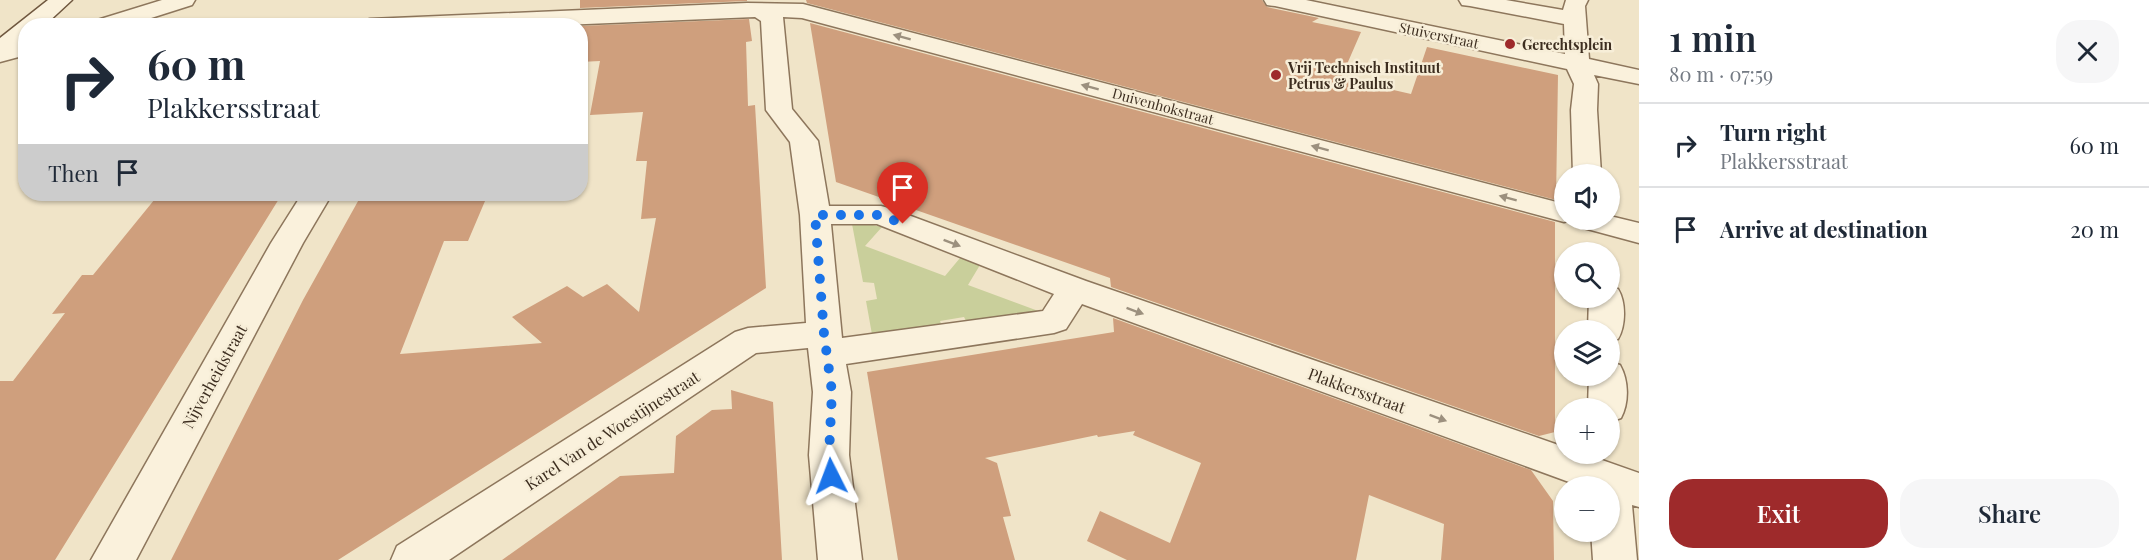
<!DOCTYPE html>
<html lang="en">
<head>
<meta charset="utf-8">
<style>
  body { margin:0; font-family:"Playfair Display",serif; background:#f6f6f7; color:#1f2937; height:100vh; display:flex; flex-direction:column; font-size:22px; white-space:nowrap }
  * { box-sizing:border-box; margin:0 }
  p { font-size:20px; color:#747a83 }
  .icon { flex:none; width:33px; height:33px; fill:none; stroke:currentColor; stroke-width:2; stroke-linecap:round; stroke-linejoin:round }
  .map { position:relative; flex:1; overflow:hidden }
  .sheet { display:flex; flex-direction:column; background:#fff; width:510px }
  .sheet>* { flex:none }
  .top-card { position:absolute; left:18px; top:18px; width:570px; height:183px; border-radius:24px; box-shadow:0 2px 4px #0004; background:#fff; color:#1f2937; overflow:hidden }
  .buttons { position:absolute; left:1554px; top:164px; display:grid; gap:12px }
  .buttons a { display:grid; place-items:center; width:66px; height:66px; border-radius:50%; background:#fff; box-shadow:0 2px 4px #0004; font-size:30px }
  .pin { position:absolute; display:grid; place-items:center; width:51px; height:51px; color:#fff; margin:-62px -26px; border-radius:50% 50% 50% 0; rotate:-45deg; box-shadow:0 0 6px #0007 }
  .pin .icon { rotate:45deg }
  .me { position:absolute; width:66px; margin:-33px; rotate:357deg; stroke-linejoin:round; filter:drop-shadow(0 0 4px #0008) }
  .turn { display:flex; align-items:center; gap:21px; height:126px; padding:0 30px; font-size:27px }
  .turn .icon { width:78px; height:78px; stroke-width:2.5 }
  .turn b { display:block; font-size:42px; line-height:51px }
  .then { display:flex; align-items:center; height:57px; padding:0 30px; background:#0003; gap:12px; font-size:22px }
  .round { display:grid; place-items:center; flex:none; width:63px; height:63px; border-radius:24px; background:#f6f6f7 }
  .headline { display:flex; align-items:center; justify-content:space-between; height:102px; padding:0 30px }
  h1 { font-size:36px; font-weight:600; line-height:45px }
  .primary-button { display:flex; gap:12px; margin-top:auto; padding:12px 30px }
  .primary-button a { flex:1; height:69px; border-radius:24px; background:#9e2a2b; color:#fff; font-size:24px; font-weight:600; line-height:69px; text-align:center }
  .primary-button a+a { background:#f6f6f7; color:#1f2937 }
  ul { padding:0; list-style:none }
  li { display:flex; align-items:center; gap:18px; height:84px; padding:0 30px; border-top:2px solid #e0e1e3 }
  li div { flex:1 }
  li b { display:block; font-size:22px }
  li em { font-style:normal }
  main { display:flex; flex:1; min-height:0 }
  .map>svg:first-child { display:block }
</style>
</head>
<body>
<main>
<div class="map">
<svg width="1639" height="560" viewBox="0 0 1639 560">
  <rect width="100%" height="100%" fill="#f0e4c8"/>
  <path fill="#c9cf9b" d="M852 224H868L882 227 865 246 945 276 960 258C966 257 977 260 980 265L968 285 1041 312 968 325 964 317 940 321 943 329 873 340 866 301 877 299 874 283 863 282Z"/>
  <path fill="#cf9f7d" d="M580 0H747V1L580 8Z
    M806 0H1262L1267 7 1319 18 1312 22 1361 32 1341 78 1411 94 1427 47 1558 75 1556 200 807 3Z
    M749 19 752 41 746 42 748 106 755 105 766 288 338 560H171L303 300 362 194H488L468 241H444L400 354 542 343 512 317 567 286 583 297 607 284 639 312 656 218 641 219 647 161H636L643 112 590 115 600 61 580 62V26Z
    M810 23 1555 222V432L1539 436 1111 287 1110 278 836 182Z
    M159 194H282L55 560H0V381H13L65 313 52 314 82 275H93Z
    M1113 318 1531 470 1553 501 1554 560H1441L1444 524 1369 495 1356 560H1127L1087 541 1100 511 1170 543 1201 463 1133 435 1135 431 1098 437 1097 435 985 458 997 463 1011 516 1003 517 1015 560H898L867 372 1114 332Z
    M731 390 773 402 782 560H502L620 476 674 473 676 436 712 410 732 409Z"/>
  <g fill="none" stroke-linecap="round" stroke-linejoin="round">
    <defs>
      <path id="street" d="M162 0H195L192 5 126 26H91L94 21Z
        M1264 0H1306L1565 54 1564 24 1470 6 1462 5 1459 0H1506L1563 10 1566 0H1588L1585 6 1589 59 1639 70V84L1594 75 1598 84 1597 110 1601 174H1573L1571 110 1574 84 1567 69 1275 6 1267 5Z
        M747 3 803 4 1564 204V219H1610V216L1639 223V243L1576 226 1572 220 1564 222 1553 219 802 18 783 17 792 109 818 141 829 206H881L892 209 1086 281 1564 447V453H1582L1639 473V507L1632 505 1637 560H1593L1591 531H1610V486H1580L1082 304 1066 329 1054 333 846 364 851 392 849 455 862 560H818L809 455 813 392 808 348 756 353 449 560H391L397 546 735 332 748 328 806 323 800 215 790 142 766 110 761 21 755 17 538 26H359L362 21 370 19ZM831 224H877L1054 294 1043 311 842 338Z
        M26 41V55L0 62V48Z
        M302 194H332L303 243 136 560H91L271 243Z
        M1610 287 1618 289C1626 302 1626 325 1618 339L1610 341V330H1588L1589 297H1610Z
        M1610 362 1620 365C1629 381 1629 403 1621 418L1610 422V408H1588L1589 375H1610Z"/>
      <path id="secondary" d="M48 0H72L44 26H26V41L8 55 0 57V38Z"/>
    </defs>
    <use href="#street" stroke="#8d765c" stroke-width="3"/>
    <use href="#secondary" stroke="#6f573f" stroke-width="3"/>
    <use href="#street" fill="#faf1dc" fill-rule="evenodd"/>
    <use href="#secondary" fill="#faf1dc" fill-rule="evenodd"/>
  </g>
  <defs><path id="oneway-solid" d="M-6-.8H1V-3.2L6.5 0L1 3.2V.8H-6Z" transform="scale(1.5)"/></defs>
  <g fill="#9c907e">
    <use href="#oneway-solid" transform="translate(902 37) rotate(-165)"/>
    <use href="#oneway-solid" transform="translate(1090 87) rotate(-165)"/>
    <use href="#oneway-solid" transform="translate(1320 148) rotate(-165)"/>
    <use href="#oneway-solid" transform="translate(1508 198) rotate(-165)"/>
    <use href="#oneway-solid" transform="translate(952 243) rotate(21)"/>
    <use href="#oneway-solid" transform="translate(1135 311) rotate(20)"/>
    <use href="#oneway-solid" transform="translate(1438 418) rotate(20)"/>
  </g>
  <g fill="none" stroke-linecap="round" stroke-linejoin="round">
    <path stroke="#1a73e8" stroke-width="10" stroke-dasharray="0 18" d="M831 476 829 454 832 392 824 334 815 215H881L903 224"/>
  </g>
  <g fill="#9e2a2b" stroke="#f7eed8" stroke-width="2">
    <circle cx="1510" cy="44" r="6"/>
    <circle cx="1276" cy="75" r="6"/>
  </g>
  <g text-anchor="middle" dominant-baseline="central" stroke-width="5" stroke-linejoin="round" paint-order="stroke">
    <g font-size="14" fill="#3d2e20" stroke="#f7eed8">
      <text transform="translate(1439 35) rotate(12)">Stuiverstraat</text>
      <text transform="translate(1163 106) rotate(15)">Duivenhokstraat</text>
    </g>
    <g font-size="14" font-weight="bold" fill="#3d2e20" stroke="#f7eed8" text-anchor="start">
      <text x="1522" y="44">Gerechtsplein</text>
      <text x="1288" y="67">Vrij Technisch Instituut<tspan x="1288" dy="16">Petrus &amp; Paulus</tspan></text>
    </g>
    <g font-size="16" fill="#3d2e20" stroke="#f7eed8">
      <text transform="translate(214 376) rotate(-61)">Nijverheidstraat</text>
      <text transform="translate(1357 390) rotate(20)">Plakkersstraat</text>
      <text transform="translate(612 430) rotate(-33)">Karel Van de Woestijnestraat</text>
    </g>
  </g>
</svg>
<div class="buttons">
<a><svg class="icon" aria-label="sound" viewBox="0 0 24 24"><path d="M4 9h4l5-4v14l-5-4H4zM17 9q2 3 0 6"/></svg></a>
<a><svg class="icon" aria-label="search" viewBox="0 0 24 24"><circle cx="10" cy="10" r="6"/><path d="M15 15l6 6"/></svg></a>
<a><svg class="icon" aria-label="layers" viewBox="0 0 24 24"><path d="M12 4l9 5-9 5-9-5zM3 14l9 5 9-5"/></svg></a>
<a>+</a>
<a>−</a>
</div>
<div class="pin" style="left:903px;top:224px;background:#d93025"><svg class="icon" aria-label="arrive" viewBox="0 0 24 24"><path d="M6 21V4h12l-3 4 3 4H6"/></svg></div>
<svg class="me" style="left:831px;top:476px" viewBox="-20 -20 40 40"><path d="M0-17L14 15 0 8-14 15z" fill="#1a73e8" stroke="#fff" stroke-width="4"/></svg>
<div class="top-card">
<div class="turn"><svg class="icon" aria-label="right" viewBox="0 0 24 24"><path d="M7 20v-9h11M14 6l5 5-5 5"/></svg><div><b>60 m</b>Plakkersstraat</div></div>
<div class="then">Then<svg class="icon" aria-label="arrive" viewBox="0 0 24 24"><path d="M6 21V4h12l-3 4 3 4H6"/></svg></div>
</div>
</div>
<section class="sheet">
<div class="headline"><div><h1>1 min</h1><p>80 m · 07:59</p></div><a class="round"><svg class="icon" aria-label="close" viewBox="0 0 24 24"><path d="M6 6l12 12M18 6L6 18"/></svg></a></div>
<ul>
<li><svg class="icon" aria-label="right" viewBox="0 0 24 24"><path d="M7 20v-9h11M14 6l5 5-5 5"/></svg><div><b>Turn right</b><p>Plakkersstraat</p></div><em>60 m</em></li>
<li><svg class="icon" aria-label="arrive" viewBox="0 0 24 24"><path d="M6 21V4h12l-3 4 3 4H6"/></svg><div><b>Arrive at destination</b></div><em>20 m</em></li>
</ul>
<div class="primary-button"><a>Exit</a><a>Share</a></div>
</section>
</main>
</body>
</html>
